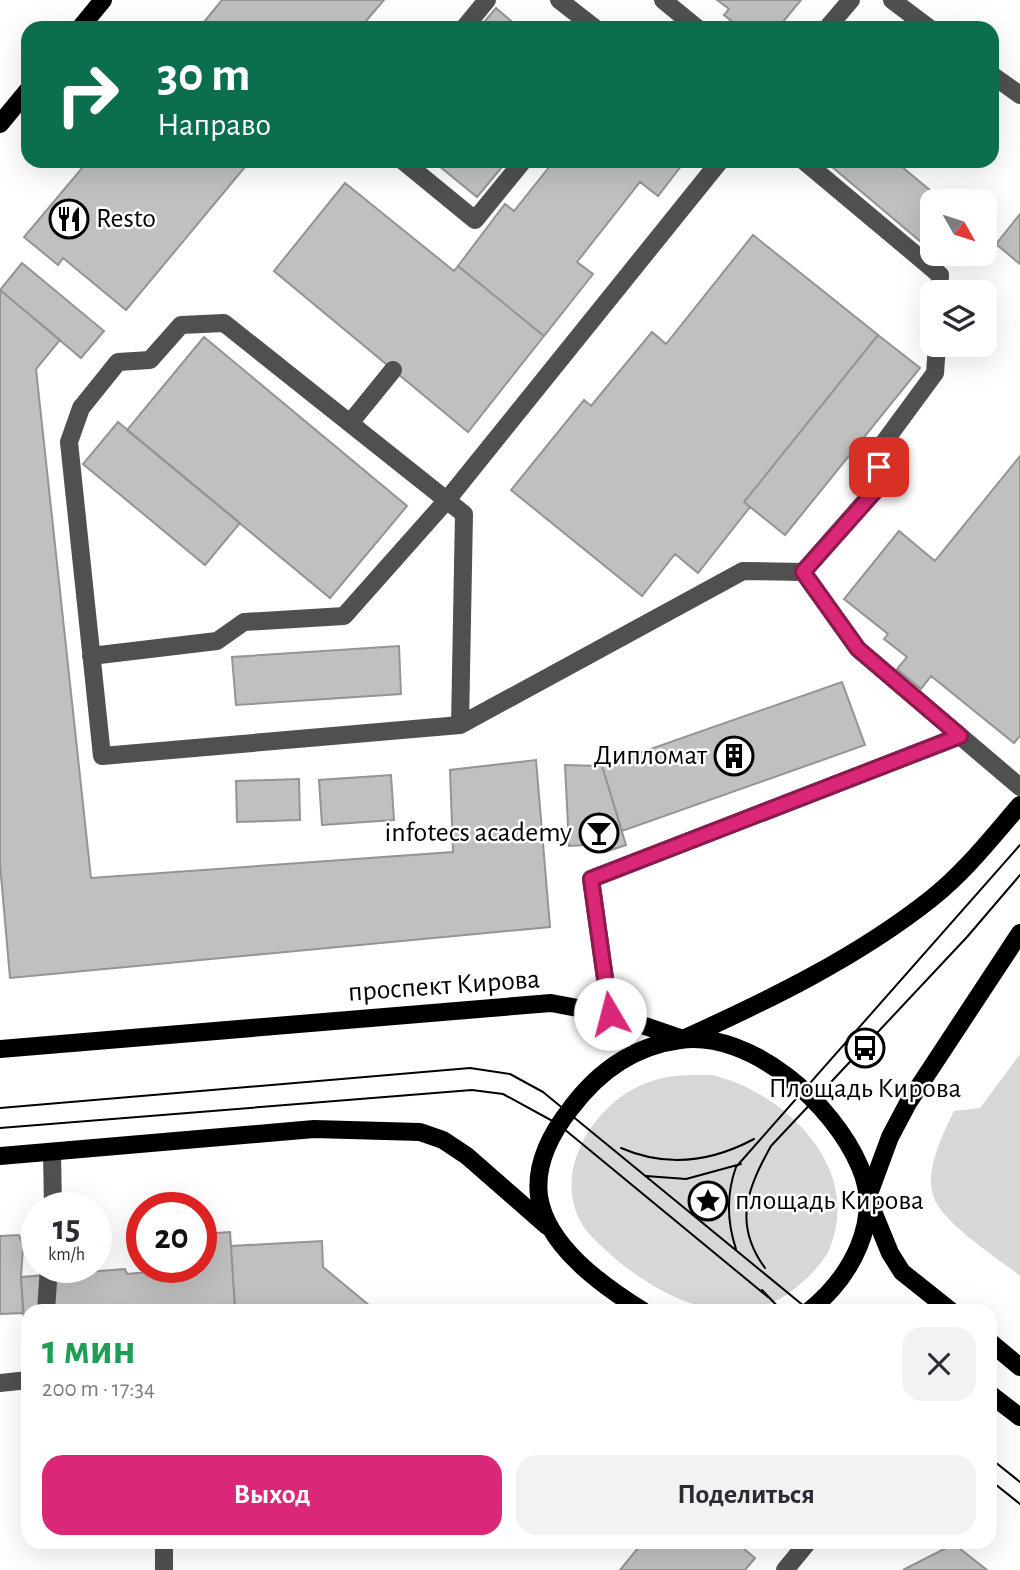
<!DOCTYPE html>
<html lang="ru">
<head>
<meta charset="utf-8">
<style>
  body { margin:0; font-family:"Alegreya Sans",sans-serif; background:#f2f2f3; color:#2b2b33; height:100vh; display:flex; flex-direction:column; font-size:26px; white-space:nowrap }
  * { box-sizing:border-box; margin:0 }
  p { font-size:23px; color:#7c7c81 }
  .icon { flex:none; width:38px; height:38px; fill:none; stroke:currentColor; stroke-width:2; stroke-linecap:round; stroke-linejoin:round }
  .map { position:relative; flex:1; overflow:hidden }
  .drawer { position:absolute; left:21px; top:1304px; width:976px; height:245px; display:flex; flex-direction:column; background:#fff; border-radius:21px; box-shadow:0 7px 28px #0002 }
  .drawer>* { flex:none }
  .top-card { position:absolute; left:21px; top:21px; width:978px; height:147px; border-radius:21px; box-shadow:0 7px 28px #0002; background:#0b6e4f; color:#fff; overflow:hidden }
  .needle { width:46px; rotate:129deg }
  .controls { position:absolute; left:920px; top:189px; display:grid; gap:14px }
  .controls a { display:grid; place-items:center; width:77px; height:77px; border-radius:14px; background:#fff; box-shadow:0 7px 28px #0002; font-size:35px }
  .speed { position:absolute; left:21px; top:1192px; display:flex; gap:14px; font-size:35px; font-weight:700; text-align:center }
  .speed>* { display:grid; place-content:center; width:91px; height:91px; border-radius:50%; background:#fff; box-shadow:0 7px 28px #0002; line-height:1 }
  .speed small { font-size:18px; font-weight:400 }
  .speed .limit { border:10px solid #d22; background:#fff; color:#111 }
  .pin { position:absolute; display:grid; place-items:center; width:60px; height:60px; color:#fff; margin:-30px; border-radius:14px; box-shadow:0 4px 10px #0006 }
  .me { position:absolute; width:77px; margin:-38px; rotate:352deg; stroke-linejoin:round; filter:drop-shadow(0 0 5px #0008) }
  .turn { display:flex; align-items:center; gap:24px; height:147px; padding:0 21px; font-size:32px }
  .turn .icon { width:91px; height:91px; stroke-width:2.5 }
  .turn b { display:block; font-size:49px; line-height:60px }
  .round { display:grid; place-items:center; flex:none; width:74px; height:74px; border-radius:21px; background:#f2f2f3 }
  .summary { display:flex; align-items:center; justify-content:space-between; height:119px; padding:0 21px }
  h1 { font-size:42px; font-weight:600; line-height:52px; color:#1e9e55 }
  .button { display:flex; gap:14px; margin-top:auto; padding:14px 21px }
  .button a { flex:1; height:80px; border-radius:21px; background:#db2777; color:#fff; font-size:28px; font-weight:600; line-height:80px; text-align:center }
  .button a+a { background:#f2f2f3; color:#2b2b33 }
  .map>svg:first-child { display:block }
</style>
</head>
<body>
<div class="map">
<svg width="1020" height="1570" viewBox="0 0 1020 1570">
  <rect width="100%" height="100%" fill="#fff"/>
  <path fill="#d7d7d7" d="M1020 1054V1276C997 1257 941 1223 933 1195 925 1169 943 1134 954 1111L980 1108Z
    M712 1075C783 1092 861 1164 831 1245 826 1260 810 1276 798 1286 732 1343 644 1290 593 1238 542 1186 590 1102 649 1082 669 1074 691 1075 712 1075Z"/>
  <path fill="#c0c0c0" stroke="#949494" stroke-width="2" d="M222 0H384L360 28H199Z
    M717 0H801L778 28H740L724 15 729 9Z
    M496 8 519 28H479Z
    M88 161H250L126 310 63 258 58 265 24 237Z
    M433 161H507L477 197Z
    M554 161H685L658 196 640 182 577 262 593 274 544 336 458 266 505 204 514 211Z
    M825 161H895L943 201H933V252Z
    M345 183 454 271 458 266 544 336 468 432 274 271Z
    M1020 214V264L996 244Z
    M753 235 878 335 744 502 750 507 698 573 675 554 642 596 511 490 584 400 591 406 652 332 666 344Z
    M22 263 104 331 81 358 0 290Z
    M0 290 60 340 36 369 91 878 453 852 450 770 536 760 550 927 10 978 0 864Z
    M878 335 920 368 785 535 744 502Z
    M204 337 407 506 330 598 127 430Z
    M118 422 240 523 205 565 83 464Z
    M1020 456V736L1014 743 931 676 921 689 897 669 907 657 884 639 888 634 844 599 899 531 935 561Z
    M399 646 401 694 236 705 232 657Z
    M842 682 865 745 622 831 602 766Z
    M565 765 602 766 626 845 605 852 602 844 569 846Z
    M391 775 394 820 322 825 319 780Z
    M299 779 300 820 237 822 236 781Z
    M230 1232 235 1305 170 1311H28L26 1346 21 1277 125 1269 127 1274 148 1272V1267H201V1234Z
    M19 1235 23 1247 21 1277 23 1313 0 1314V1236Z
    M322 1241 323 1267 376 1311H235L231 1246Z
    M643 1542H736L755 1558 745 1570H620Z
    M954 1544 987 1570H903Z"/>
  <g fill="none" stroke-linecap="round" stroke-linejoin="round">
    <path stroke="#505050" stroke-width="18" d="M559 0 595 28
      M663 0 697 28
      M892 0 929 28
      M464 28 487 0
      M827 28 851 0
      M992 75 1020 95
      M403 161 475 220 523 161
      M804 161 940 275 939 292
      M937 345 935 373 882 445 875 490 803 572 858 649 1020 787
      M350 423 393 370
      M91 656 217 641 244 622 344 616 447 500 720 161
      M460 725 464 514 224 323 181 325 150 360 118 362 81 408 69 442 102 756 460 725 743 571 803 572
      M610 1014 591 879 960 736
      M52 1152 53 1208
      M46 1311 49 1267
      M0 1383 28 1380
      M164 1570V1542
      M785 1570 808 1542"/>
    <path stroke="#000" stroke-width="18" d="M80 28 103 0
      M0 124 28 90
      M0 1049 551 1003 610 1014 683 1039C769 1000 858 957 932 898 965 872 993 836 1020 805
      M0 1156 314 1129 420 1132 443 1140 467 1156 547 1226
      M869 1194 890 1137 908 1103 1020 933
      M870 1204 890 1253 902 1272 951 1311
      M643 1311C603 1286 546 1246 539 1196 535 1164 552 1132 571 1108 598 1072 634 1046 680 1040 752 1030 834 1105 860 1167 883 1220 851 1277 809 1311
      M990 1342 1020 1367
      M990 1394 1020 1417"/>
    <path stroke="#000" stroke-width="2" d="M0 1108 470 1068 510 1074 543 1092 810 1311
      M0 1128 472 1090 503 1094 558 1124 768 1297
      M621 1148C667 1168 711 1162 754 1139
      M646 1176 686 1179 741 1164
      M736 1249C727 1222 726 1195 736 1167L1020 845
      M765 1268C733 1224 747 1189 771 1146L967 937 1020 875
      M762 1290 782 1311
      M990 1458 1020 1482
      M990 1480 1020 1504"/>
  </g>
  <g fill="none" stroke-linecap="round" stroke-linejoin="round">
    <defs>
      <path id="route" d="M610 1014 591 879 960 736 858 649 803 572 876 490 879 467"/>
    </defs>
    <use href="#route" stroke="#8e194d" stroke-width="18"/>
    <use href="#route" stroke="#db2777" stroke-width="12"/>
  </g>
  <defs>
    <symbol id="restaurant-ring" viewBox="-11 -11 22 22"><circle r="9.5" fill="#fff" stroke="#000" stroke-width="1.5"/><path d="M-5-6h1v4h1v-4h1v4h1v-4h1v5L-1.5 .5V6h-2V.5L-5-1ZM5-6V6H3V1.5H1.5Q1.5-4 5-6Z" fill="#000"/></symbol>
    <symbol id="building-ring" viewBox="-11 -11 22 22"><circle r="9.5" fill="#fff" stroke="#000" stroke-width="1.5"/><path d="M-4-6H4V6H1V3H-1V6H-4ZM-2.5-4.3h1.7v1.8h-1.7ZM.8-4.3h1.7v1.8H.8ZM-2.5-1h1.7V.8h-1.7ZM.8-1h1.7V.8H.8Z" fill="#000"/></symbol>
    <symbol id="bar-ring" viewBox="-11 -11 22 22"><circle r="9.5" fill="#fff" stroke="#000" stroke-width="1.5"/><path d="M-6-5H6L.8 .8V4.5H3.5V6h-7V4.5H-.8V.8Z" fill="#000"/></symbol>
    <symbol id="bus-ring" viewBox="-11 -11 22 22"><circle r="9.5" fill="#fff" stroke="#000" stroke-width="1.5"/><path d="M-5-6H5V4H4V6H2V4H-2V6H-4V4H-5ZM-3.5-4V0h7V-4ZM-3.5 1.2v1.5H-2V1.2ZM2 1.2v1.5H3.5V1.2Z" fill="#000"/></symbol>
    <symbol id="sight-ring" viewBox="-11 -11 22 22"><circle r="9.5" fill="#fff" stroke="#000" stroke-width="1.5"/><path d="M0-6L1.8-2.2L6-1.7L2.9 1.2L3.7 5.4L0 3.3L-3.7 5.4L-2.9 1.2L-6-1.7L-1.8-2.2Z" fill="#000"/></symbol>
  </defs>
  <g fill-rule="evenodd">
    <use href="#restaurant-ring" x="47" y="197" width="44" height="44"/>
    <use href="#building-ring" x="712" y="734" width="44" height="44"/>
    <use href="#bar-ring" x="577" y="811" width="44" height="44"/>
    <use href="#bus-ring" x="843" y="1026" width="44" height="44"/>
    <use href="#sight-ring" x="686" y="1179" width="44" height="44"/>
  </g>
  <g text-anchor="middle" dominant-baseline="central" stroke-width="5" stroke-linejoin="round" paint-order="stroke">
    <g font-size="28" fill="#000" stroke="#fff" text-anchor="start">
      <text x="96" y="219">Resto</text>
      <text x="707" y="756" text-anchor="end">Дипломат</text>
      <text x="572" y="833" text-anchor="end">infotecs academy</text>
      <text x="865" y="1089" text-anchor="middle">Площадь Кирова</text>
      <text x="735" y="1201">площадь Кирова</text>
    </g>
    <g font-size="28" fill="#000" stroke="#fff">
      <text transform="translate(444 986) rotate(-4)">проспект Кирова</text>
    </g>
  </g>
</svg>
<div class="controls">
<a><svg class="needle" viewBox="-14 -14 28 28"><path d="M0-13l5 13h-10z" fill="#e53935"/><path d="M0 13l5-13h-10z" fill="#7c7c81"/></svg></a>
<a><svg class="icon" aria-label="layers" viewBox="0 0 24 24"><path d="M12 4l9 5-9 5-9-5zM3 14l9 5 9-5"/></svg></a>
</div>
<div class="speed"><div>15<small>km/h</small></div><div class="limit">20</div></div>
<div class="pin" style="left:879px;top:467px;background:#d93025"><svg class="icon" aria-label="arrive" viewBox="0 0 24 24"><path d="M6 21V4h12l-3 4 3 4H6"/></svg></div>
<svg class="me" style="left:610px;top:1014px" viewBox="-20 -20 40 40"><circle r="19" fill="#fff"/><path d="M0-13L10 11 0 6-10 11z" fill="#db2777"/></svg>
<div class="top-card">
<div class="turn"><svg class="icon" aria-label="right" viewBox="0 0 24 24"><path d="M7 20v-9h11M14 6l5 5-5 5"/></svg><div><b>30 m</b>Направо</div></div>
</div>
<section class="drawer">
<div class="summary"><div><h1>1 мин</h1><p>200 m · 17:34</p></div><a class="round"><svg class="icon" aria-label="close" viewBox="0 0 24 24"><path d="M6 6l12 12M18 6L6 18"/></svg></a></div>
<div class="button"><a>Выход</a><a>Поделиться</a></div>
</section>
</div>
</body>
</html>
